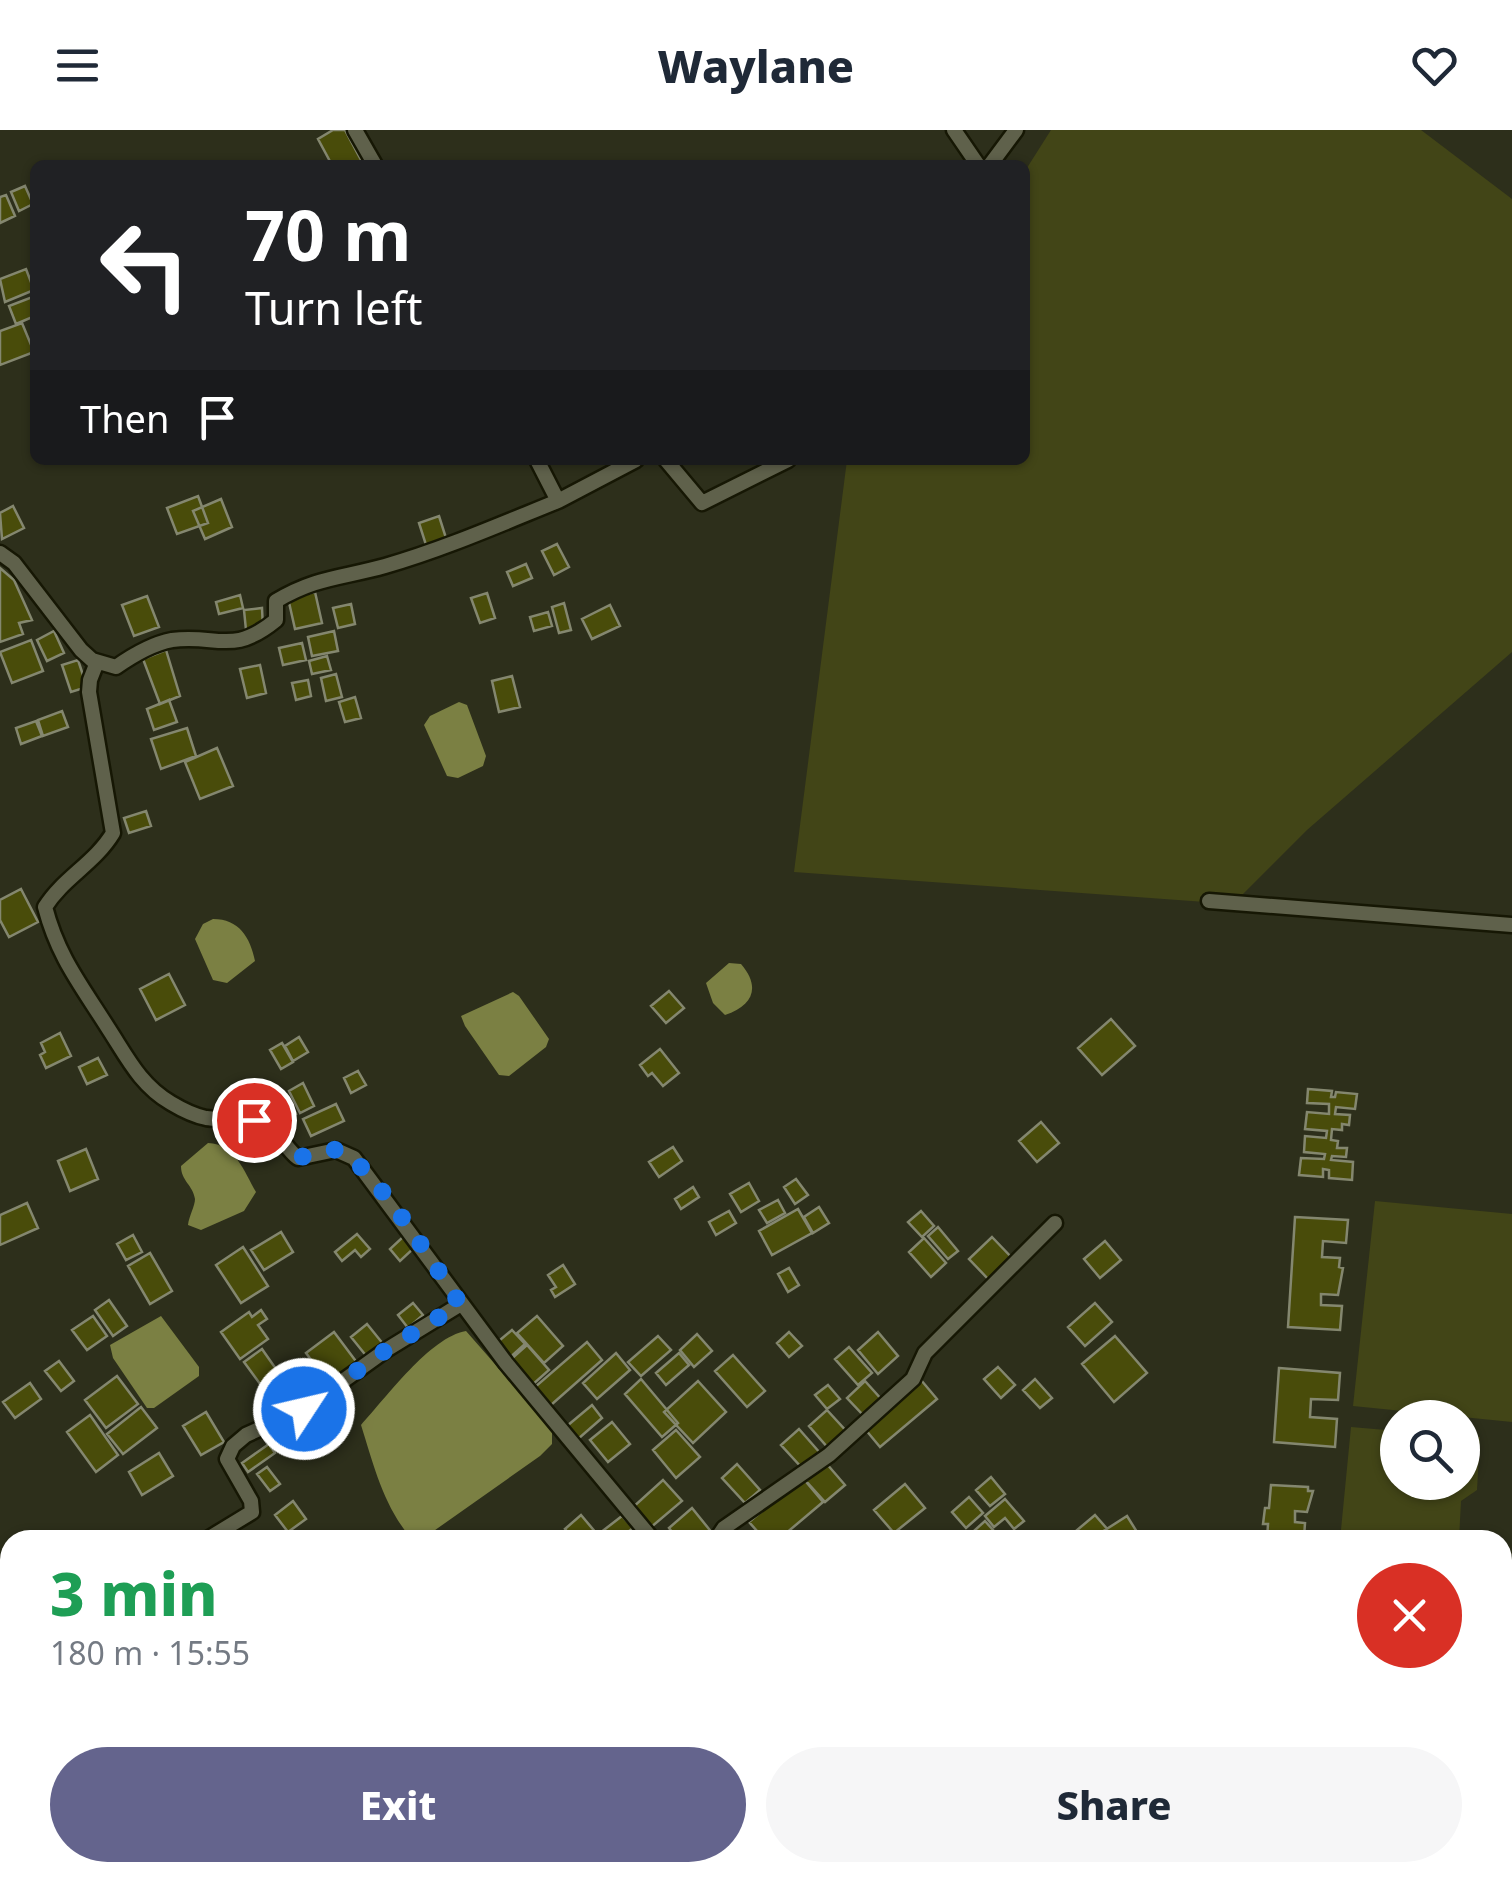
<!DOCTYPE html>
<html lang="en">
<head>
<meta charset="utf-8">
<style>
  body { margin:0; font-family:"Noto Sans",sans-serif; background:#f6f6f7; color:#1f2937; height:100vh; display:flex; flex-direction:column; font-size:38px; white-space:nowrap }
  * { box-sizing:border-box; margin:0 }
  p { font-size:32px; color:#747a83 }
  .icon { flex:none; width:55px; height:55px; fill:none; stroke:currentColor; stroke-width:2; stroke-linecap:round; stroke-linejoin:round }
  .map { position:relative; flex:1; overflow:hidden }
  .side { position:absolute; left:0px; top:1400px; width:1512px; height:352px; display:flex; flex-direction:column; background:#fff; border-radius:30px 30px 0 0; box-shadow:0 2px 8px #0004 }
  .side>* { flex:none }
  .hud { position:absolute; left:30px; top:30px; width:1000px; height:305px; border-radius:15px; box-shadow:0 2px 8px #0004; background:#202124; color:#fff; overflow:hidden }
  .controls { position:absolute; left:1380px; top:1270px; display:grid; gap:20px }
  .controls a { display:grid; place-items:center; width:100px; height:100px; border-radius:50%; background:#fff; box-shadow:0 2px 8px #0004; font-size:50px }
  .pin { position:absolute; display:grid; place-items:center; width:85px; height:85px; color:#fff; margin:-42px; border:5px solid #fff; border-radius:50%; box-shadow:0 2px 10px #0007 }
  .me { position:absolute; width:110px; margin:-55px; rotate:55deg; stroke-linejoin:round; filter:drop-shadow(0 0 8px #0008) }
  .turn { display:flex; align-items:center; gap:35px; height:210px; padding:0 50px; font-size:45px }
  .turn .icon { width:130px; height:130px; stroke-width:2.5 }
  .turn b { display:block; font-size:70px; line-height:85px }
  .then { display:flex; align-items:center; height:95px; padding:0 50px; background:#0003; gap:20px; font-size:38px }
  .round { display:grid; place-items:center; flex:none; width:105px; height:105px; border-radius:52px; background:#f6f6f7 }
  .head { display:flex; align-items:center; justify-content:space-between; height:170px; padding:0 50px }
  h1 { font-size:60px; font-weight:800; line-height:75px; color:#1e9e55 }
  .primary-button { display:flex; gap:20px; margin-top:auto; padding:20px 50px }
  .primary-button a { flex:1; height:115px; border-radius:60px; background:#64648d; color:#fff; font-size:40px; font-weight:800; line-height:115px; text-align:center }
  .primary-button a+a { background:#f6f6f7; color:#1f2937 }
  header { display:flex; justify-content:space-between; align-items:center; height:130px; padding:0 50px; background:#fff; font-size:45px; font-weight:800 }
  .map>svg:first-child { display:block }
</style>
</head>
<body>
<header><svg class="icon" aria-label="menu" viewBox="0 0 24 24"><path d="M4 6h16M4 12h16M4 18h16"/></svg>Waylane<svg class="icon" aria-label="heart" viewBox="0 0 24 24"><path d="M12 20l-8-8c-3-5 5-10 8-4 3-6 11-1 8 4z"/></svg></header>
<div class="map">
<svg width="1512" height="1751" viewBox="0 0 1512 1751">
  <rect width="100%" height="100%" fill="#2d2f1b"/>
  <path fill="#424517" d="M1051 0H1421L1512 69V522L1307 700 1233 774 794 742 847 330H1025V41Z
    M1375 1071 1512 1084V1292L1353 1276Z
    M1351 1297 1397 1301 1398 1352H1462L1463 1306 1480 1307 1477 1360 1461 1371 1459 1410H1340Z"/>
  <path fill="#7b8043" d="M459 572 467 575 486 626 483 636 458 648 447 646 424 595 430 586Z
    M213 789C239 789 250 807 255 831L227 853 213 850 195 809 203 794Z
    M729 833 741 834C761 857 753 876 725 885L713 873 706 853Z
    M513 862 519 866 549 909 546 917 509 946 499 945 465 896 461 886Z
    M208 1013C235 1014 244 1041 256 1062L244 1081 201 1100 188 1095C189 1086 195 1076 195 1069 193 1055 181 1051 181 1036Z
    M161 1186 199 1237V1246L154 1278H147L113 1228 110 1215Z
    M466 1201 552 1299V1314L540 1326 421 1410H406V1402C382 1370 373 1333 361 1295 386 1268 430 1207 466 1201Z"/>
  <path fill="#494c0a" stroke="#84876f" stroke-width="2.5" d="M333 0H345L361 30 352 35H332L318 9Z
    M25 56 33 74 19 81 11 62Z
    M6 65 15 86 0 93V67Z
    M26 139 34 160 5 172 0 149Z
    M35 166V186L16 194 9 176Z
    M22 193 34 222 0 235V201Z
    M198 366 208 393 177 404 167 378Z
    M221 369 232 397 205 409 193 381Z
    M13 376 24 398 2 409 0 383Z
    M439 386 446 408 426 415 419 393Z
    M557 414 569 437 554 445 542 421Z
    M526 434 532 448 513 456 507 442Z
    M0 438 14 450 32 490 19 493 23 504 0 512Z
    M315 462 322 493 295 499 288 468Z
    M487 463 495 488 480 493 471 468Z
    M240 465 243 478 219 484 216 472Z
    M147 466 159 497 134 506 122 475Z
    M564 473 571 500 559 503 552 477Z
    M351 474 355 494 338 498 333 478Z
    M610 475 620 496 592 509 582 489Z
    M262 478 263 499 246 500 244 480Z
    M548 482 552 496 534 501 530 487Z
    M54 501 64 523 47 531 37 510Z
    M334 501 338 521 312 526 308 507Z
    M31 510 43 541 12 553 0 522Z
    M302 513 306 530 283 535 279 518Z
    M166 520 180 566 160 574 143 529Z
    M327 526 331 540 312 544 309 531Z
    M78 530 87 557 71 562 62 535Z
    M260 535 266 563 247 568 240 539Z
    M336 544 342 567 326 571 321 548Z
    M512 546 520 577 499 582 492 551Z
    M308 550 311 566 296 570 292 553Z
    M355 567 361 588 345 592 339 572Z
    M169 570 177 592 154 600 147 579Z
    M62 581 68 597 43 606 38 590Z
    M36 591 42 606 21 614 16 598Z
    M187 598 196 626 161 639 151 609Z
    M217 618 233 656 200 669 185 632Z
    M146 681 151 696 129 703 124 688Z
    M21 759 38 792 9 807 0 790V770Z
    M169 844 185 875 156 890 140 859Z
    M669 861 684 878 666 893 651 876Z
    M1111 889 1135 916 1102 945 1078 918Z
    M60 903 71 926 46 938 40 925 45 922 41 913Z
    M299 907 308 922 293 931 285 916Z
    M282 913 293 932 281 939 270 920Z
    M660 919 679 943 663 956 652 943 648 946 640 935Z
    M98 928 107 945 87 954 79 937Z
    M358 941 366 955 351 963 344 948Z
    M303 953 314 976 300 983 289 961Z
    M1308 959 1332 961 1331 967H1335L1336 962 1357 964 1355 979 1336 977 1335 984 1350 985 1349 995 1342 994V1000L1332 999 1331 1010 1338 1011 1337 1018H1347L1346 1027 1332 1026 1331 1030 1353 1032 1352 1050 1329 1048V1040L1323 1039V1047L1299 1045 1301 1028 1324 1029 1325 1024 1304 1022 1305 1006 1326 1008 1327 1001 1305 999 1307 982 1329 984V974L1307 973Z
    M287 965 296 984 279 993 269 974Z
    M336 974 344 991 311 1006 303 989Z
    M1041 992 1059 1013 1037 1032 1019 1011Z
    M673 1017 682 1031 659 1047 649 1032Z
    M86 1019 98 1049 70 1061 58 1031Z
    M796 1049 808 1065 795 1074 784 1057Z
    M749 1053 759 1071 741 1082 730 1064Z
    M693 1057 699 1067 681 1079 675 1069Z
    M778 1070 785 1083 767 1093 759 1080Z
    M27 1073 38 1098 0 1115V1085Z
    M819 1077 829 1093 813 1103 804 1087Z
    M798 1079 812 1103 772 1125 759 1101Z
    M729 1081 736 1093 716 1105 709 1092Z
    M921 1081 934 1096 922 1107 908 1092Z
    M1295 1087 1348 1090 1346 1113 1323 1111 1322 1127 1340 1128 1339 1137 1343 1138 1338 1165 1321 1164V1175L1342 1176 1340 1200 1288 1197Z
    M938 1097 958 1121 948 1129 928 1106Z
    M281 1102 293 1122 264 1140 251 1120Z
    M357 1104 370 1119 361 1127 355 1120 342 1131 335 1122Z
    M133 1105 142 1122 126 1130 117 1114Z
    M404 1106 414 1118 400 1131 390 1119Z
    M992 1107 1013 1129 990 1151 969 1129Z
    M924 1108 946 1133 931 1147 909 1122Z
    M1105 1111 1121 1130 1100 1148 1084 1129Z
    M243 1117 268 1156 241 1173 216 1135Z
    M150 1123 172 1161 150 1174 128 1136Z
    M563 1135 575 1154 555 1167 551 1160 556 1157 548 1145Z
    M789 1138 799 1155 788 1162 778 1144Z
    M109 1170 127 1196 113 1206 95 1180Z
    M413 1173 423 1185 408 1198 398 1185Z
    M1095 1173 1112 1192 1085 1216 1068 1197Z
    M261 1180 267 1189 258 1195 268 1209 240 1229 221 1202 249 1182 252 1187Z
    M93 1186 107 1206 87 1220 72 1200Z
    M537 1186 563 1216 544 1233 517 1203Z
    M367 1194 384 1215 368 1228 351 1207Z
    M512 1200 525 1214 507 1230 494 1215Z
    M334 1202 358 1234 330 1255 306 1223Z
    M789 1202 802 1216 789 1227 777 1213Z
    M878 1202 898 1226 878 1244 858 1220Z
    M697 1204 712 1221 694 1237 680 1220Z
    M658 1206 671 1220 641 1246 628 1232Z
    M1115 1206 1147 1243 1114 1272 1082 1234Z
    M587 1212 602 1230 551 1275 535 1257Z
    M527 1215 549 1240 531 1256 509 1231Z
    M849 1217 872 1243 858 1255 835 1229Z
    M262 1219 283 1249 266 1262 244 1232Z
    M616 1223 630 1240 597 1269 583 1253Z
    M679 1223 689 1235 666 1255 656 1243Z
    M733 1225 765 1261 747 1277 715 1241Z
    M59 1231 74 1251 61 1261 45 1241Z
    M998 1237 1015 1255 1001 1268 984 1249Z
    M1279 1238 1340 1243 1338 1270 1311 1269 1310 1287 1337 1289 1335 1317 1274 1312Z
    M117 1246 138 1274 106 1298 85 1270Z
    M641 1249 678 1293 662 1307 625 1264Z
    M1035 1249 1052 1268 1040 1278 1023 1260Z
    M293 1250 305 1269 288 1280 276 1262Z
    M921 1250 937 1269 880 1317 865 1299Z
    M698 1251 726 1282 693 1313 664 1282Z
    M865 1251 882 1270 864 1286 847 1268Z
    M30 1253 41 1269 15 1288 3 1272Z
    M828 1255 840 1269 827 1279 815 1265Z
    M592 1275 602 1288 578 1309 567 1296Z
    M141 1277 157 1298 123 1324 107 1304Z
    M827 1280 848 1303 829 1319 809 1296Z
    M206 1282 224 1312 201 1325 183 1296Z
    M90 1285 118 1325 96 1342 67 1302Z
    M612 1292 630 1314 608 1332 590 1310Z
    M291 1295 303 1312 293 1319 281 1302Z
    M799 1299 821 1324 803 1339 781 1315Z
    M676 1300 700 1327 676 1348 653 1320Z
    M269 1314 275 1323 248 1342 242 1333Z
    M159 1323 173 1346 142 1365 129 1342Z
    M826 1333 845 1355 825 1372 806 1351Z
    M737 1334 760 1360 745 1373 722 1348Z
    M267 1337 280 1354 270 1361 257 1344Z
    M802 1347 823 1372 778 1410H765L749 1392Z
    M991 1347 1005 1364 990 1376 976 1360Z
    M663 1350 682 1371 650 1398 632 1378Z
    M905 1354 925 1378 894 1403 874 1380Z
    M1271 1355 1308 1357V1361H1313L1307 1382 1295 1381V1392L1305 1393 1304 1408 1309 1410H1267L1268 1394H1263L1265 1378H1269Z
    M969 1367 983 1383 966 1398 952 1382Z
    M1005 1369 1024 1391 1014 1399 1005 1388 994 1397 985 1386Z
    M293 1371 306 1389 288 1402 275 1385Z
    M692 1378 713 1404 706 1410H678L669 1398Z
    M581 1385 602 1410H574L565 1399Z
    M1095 1385 1109 1401 1098 1410H1083L1076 1401Z
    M622 1386 633 1398 618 1410H606L600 1403Z
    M1127 1386 1142 1410H1091V1409Z
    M985 1391 1001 1409 964 1410Z
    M4 1504 10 1519V1532L0 1537V1506Z"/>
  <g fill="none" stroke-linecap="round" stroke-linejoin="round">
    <defs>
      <path id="minor" d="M355 0 375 35
        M954 0 978 35
        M990 35 1016 0
        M537 330 558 371 636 330
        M666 330 702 373 788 330
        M0 423 14 433 81 520 92 530 116 537C133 525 151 514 172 510 218 504 232 526 276 490V471C316 447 342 448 385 436 444 419 501 394 558 371
        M97 532 90 550 89 562 113 703C95 733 63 748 45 777 58 827 81 855 108 898 127 927 140 955 171 973 181 979 196 986 206 988 226 991 249 984 267 995 279 1002 286 1019 298 1028L336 1020 354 1028 506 1233 653 1410
        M1209 771 1512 795
        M206 1410 252 1382 251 1371 227 1329 233 1316 246 1305 304 1279 386 1220 461 1174
        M716 1410 724 1398 829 1325 913 1249 925 1223 1055 1093
        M0 1488 10 1485
        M1029 1742 1036 1751
        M777 1751 791 1742"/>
    </defs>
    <use href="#minor" stroke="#161704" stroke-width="19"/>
    <use href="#minor" stroke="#5f614b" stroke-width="14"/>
  </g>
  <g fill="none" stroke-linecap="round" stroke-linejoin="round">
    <path stroke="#1a73e8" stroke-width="18" stroke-dasharray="0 32.4" d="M254 990 270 996 298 1028C309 1025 326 1018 337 1020 367 1026 441 1145 460 1174L386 1220 304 1279"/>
  </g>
</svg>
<div class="controls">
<a><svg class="icon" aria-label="search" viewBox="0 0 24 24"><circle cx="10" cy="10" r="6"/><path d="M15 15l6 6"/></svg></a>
</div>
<div class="pin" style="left:254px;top:990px;background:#d93025"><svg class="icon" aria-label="arrive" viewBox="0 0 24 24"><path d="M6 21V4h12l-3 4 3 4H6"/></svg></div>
<svg class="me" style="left:304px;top:1279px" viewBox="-20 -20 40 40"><circle r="17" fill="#1a73e8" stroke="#fff" stroke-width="3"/><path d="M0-11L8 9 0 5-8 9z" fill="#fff"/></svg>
<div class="hud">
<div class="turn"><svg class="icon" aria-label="left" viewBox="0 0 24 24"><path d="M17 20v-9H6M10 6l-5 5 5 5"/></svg><div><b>70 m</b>Turn left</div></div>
<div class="then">Then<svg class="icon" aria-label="arrive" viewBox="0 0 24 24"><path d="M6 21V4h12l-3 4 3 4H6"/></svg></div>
</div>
<section class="side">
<div class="head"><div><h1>3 min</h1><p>180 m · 15:55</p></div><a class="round" style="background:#d93025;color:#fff"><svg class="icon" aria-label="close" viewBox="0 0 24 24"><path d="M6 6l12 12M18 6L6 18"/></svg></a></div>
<div class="primary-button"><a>Exit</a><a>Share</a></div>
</section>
</div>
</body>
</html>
